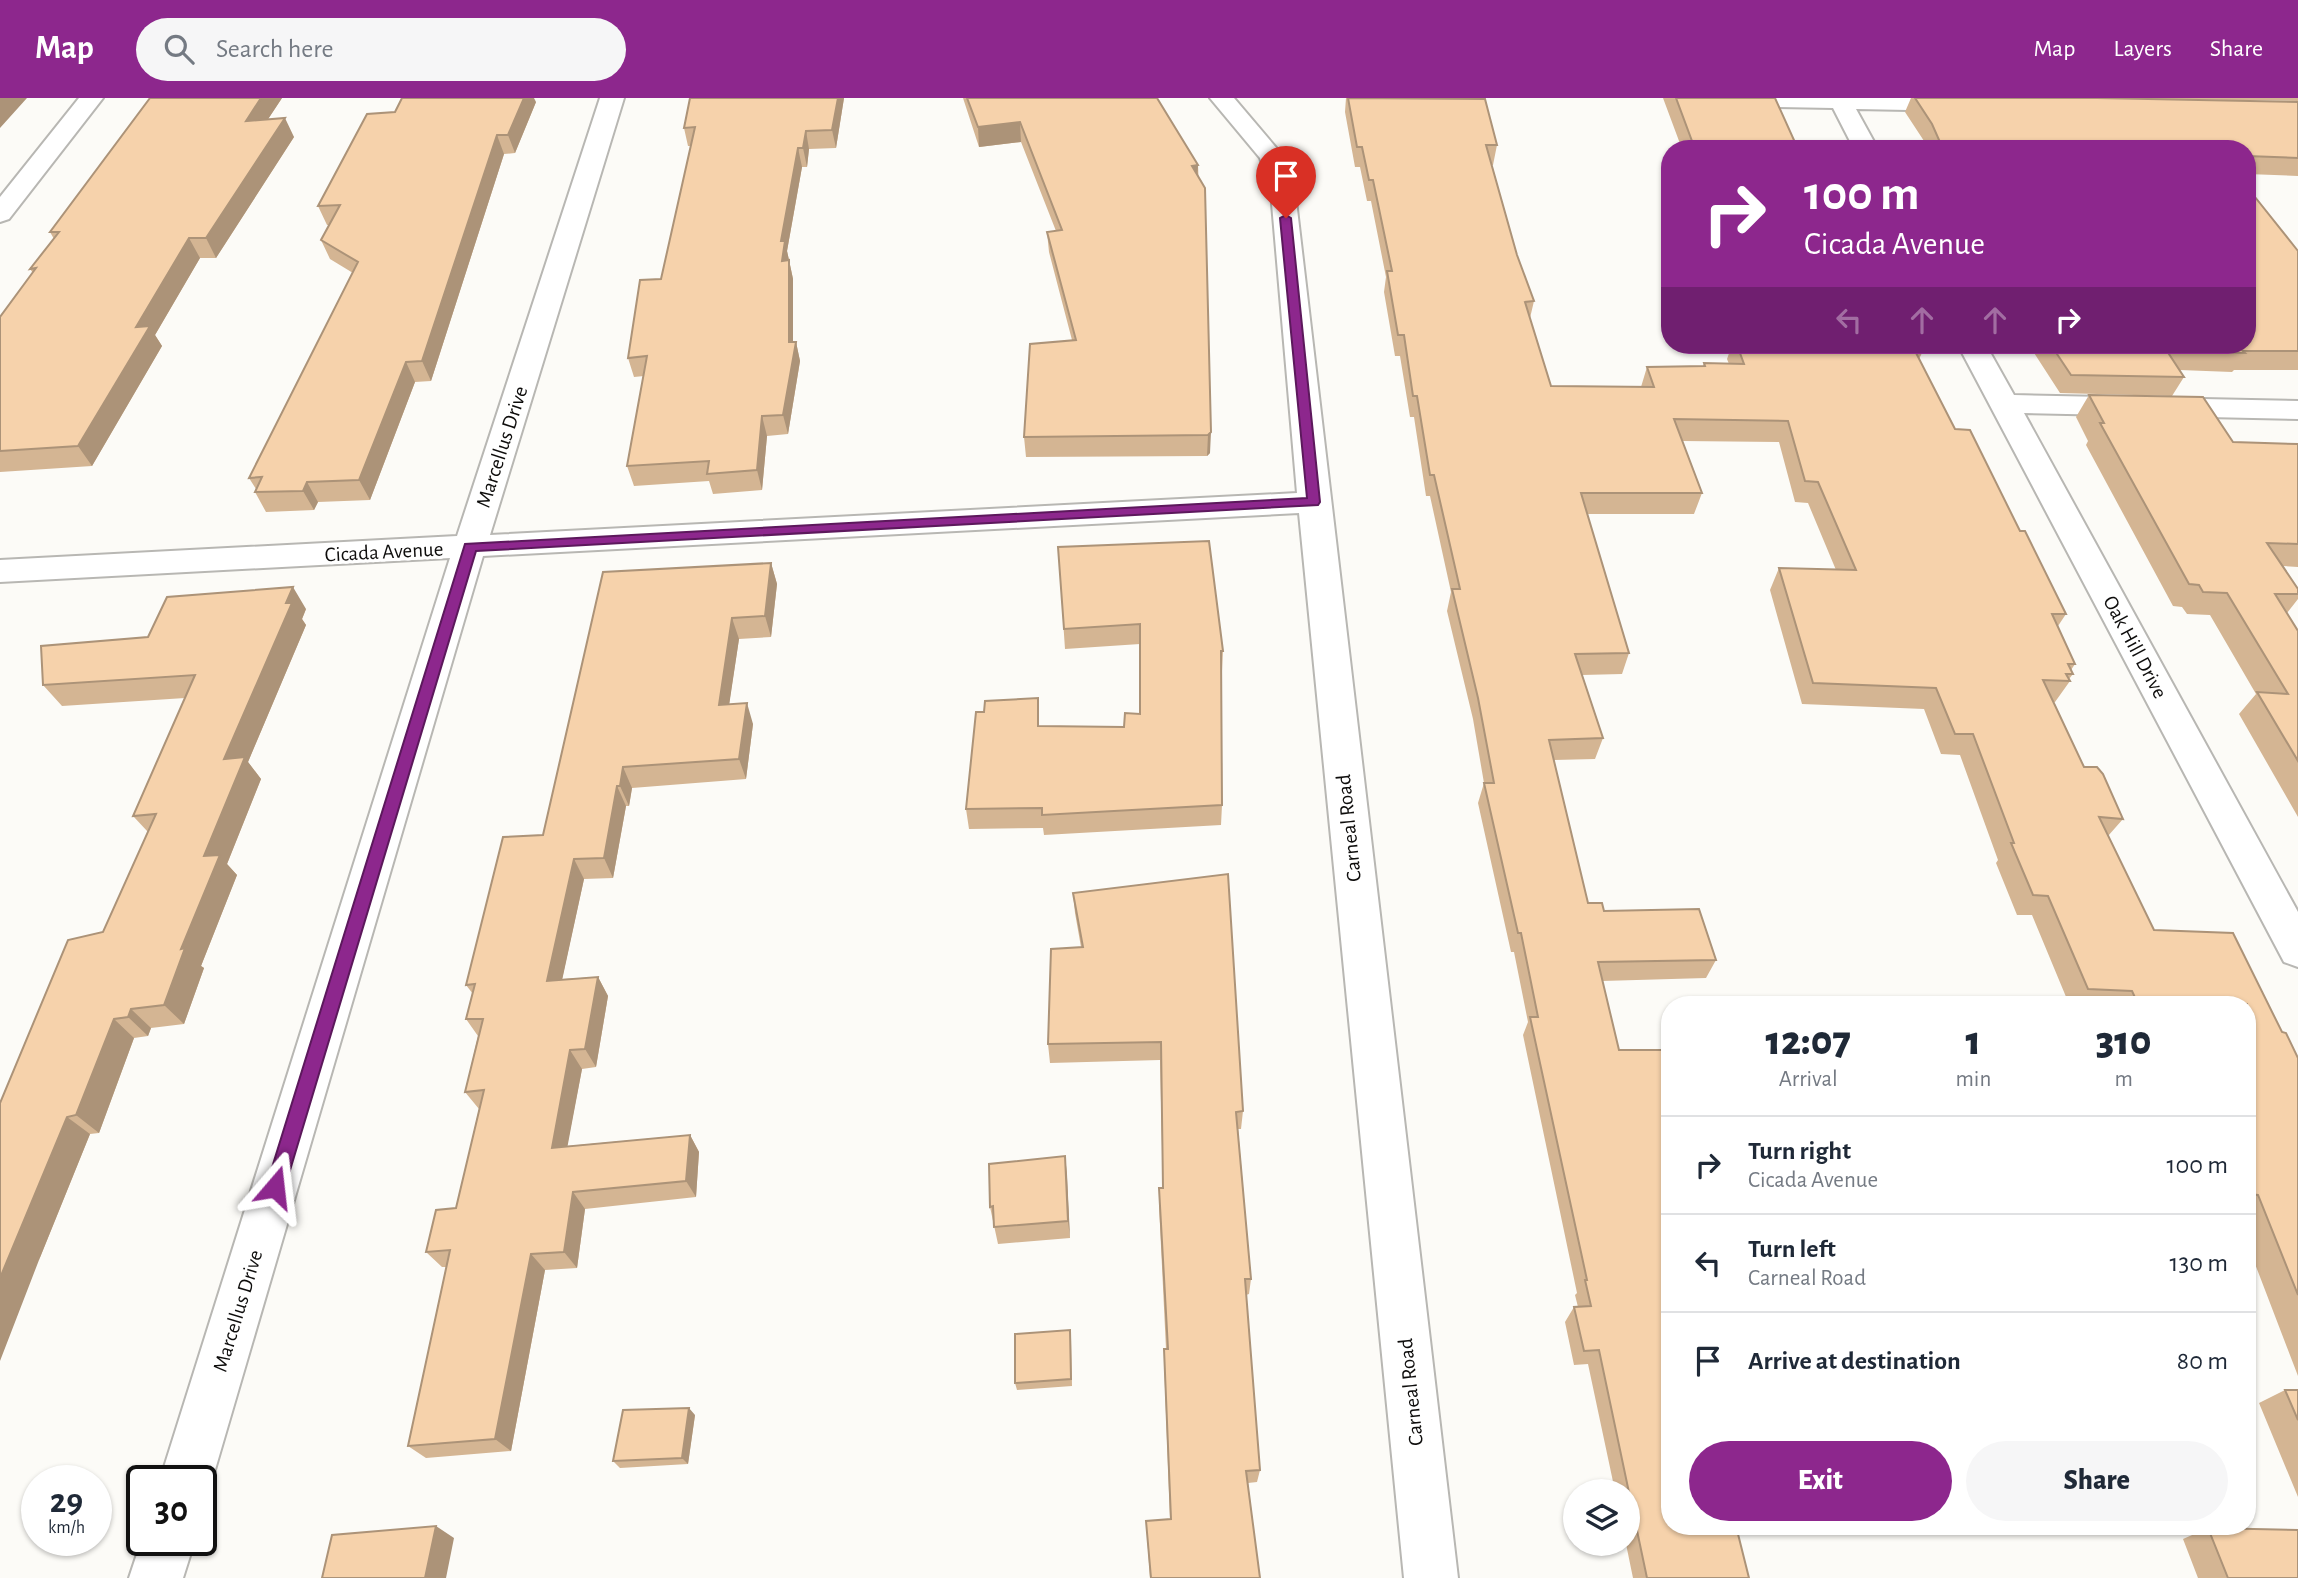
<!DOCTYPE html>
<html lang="en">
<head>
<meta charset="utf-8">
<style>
  body { margin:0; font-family:"Alegreya Sans",sans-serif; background:#f6f6f7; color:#1f2937; height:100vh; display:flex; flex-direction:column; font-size:26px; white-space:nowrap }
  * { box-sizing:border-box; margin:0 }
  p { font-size:23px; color:#747a83 }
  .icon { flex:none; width:38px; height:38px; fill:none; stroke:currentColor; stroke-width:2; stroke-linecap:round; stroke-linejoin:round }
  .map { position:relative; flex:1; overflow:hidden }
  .drawer { position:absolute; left:1661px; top:898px; width:595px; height:539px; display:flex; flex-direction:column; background:#fff; border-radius:28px; box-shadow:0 2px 5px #0004 }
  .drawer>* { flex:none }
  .guide { position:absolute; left:1661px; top:42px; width:595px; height:214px; border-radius:28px; box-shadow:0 2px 5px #0004; background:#8d278d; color:#fff; overflow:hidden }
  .controls { position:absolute; left:1563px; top:1381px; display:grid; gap:14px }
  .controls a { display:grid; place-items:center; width:77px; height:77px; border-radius:50%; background:#fff; box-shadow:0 2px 5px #0004; font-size:35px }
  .speed { position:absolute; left:21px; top:1367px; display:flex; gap:14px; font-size:35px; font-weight:700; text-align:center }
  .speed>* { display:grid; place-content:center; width:91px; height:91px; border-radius:50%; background:#fff; box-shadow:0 2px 5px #0004; line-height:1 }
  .speed small { font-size:18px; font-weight:400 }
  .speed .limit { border:4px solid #111; border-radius:10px; background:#fff; color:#111 }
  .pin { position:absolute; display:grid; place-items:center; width:60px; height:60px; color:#fff; margin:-72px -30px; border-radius:50% 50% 50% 0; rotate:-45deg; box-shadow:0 0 7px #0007 }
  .pin .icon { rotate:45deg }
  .me { position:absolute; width:77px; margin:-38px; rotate:17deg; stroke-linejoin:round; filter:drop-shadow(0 0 5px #0008) }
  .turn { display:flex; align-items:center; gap:24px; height:147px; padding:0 28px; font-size:32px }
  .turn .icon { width:91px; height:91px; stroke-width:2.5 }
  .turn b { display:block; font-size:49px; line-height:60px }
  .lanes { display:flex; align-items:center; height:66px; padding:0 28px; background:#0003; justify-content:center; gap:35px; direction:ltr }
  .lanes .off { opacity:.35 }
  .eta { display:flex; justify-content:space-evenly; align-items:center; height:119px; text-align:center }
  .eta b { font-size:42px; font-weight:800; line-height:49px }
  .cta { display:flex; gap:14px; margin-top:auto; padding:14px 28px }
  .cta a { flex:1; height:80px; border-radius:42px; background:#8d278d; color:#fff; font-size:28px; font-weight:800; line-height:80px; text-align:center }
  .cta a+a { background:#f6f6f7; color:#1f2937 }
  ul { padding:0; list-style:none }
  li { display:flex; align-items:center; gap:21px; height:98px; padding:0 28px; border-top:2px solid #e0e1e3 }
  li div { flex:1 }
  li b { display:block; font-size:26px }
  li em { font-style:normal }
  header { display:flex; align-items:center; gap:42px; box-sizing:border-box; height:98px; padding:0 35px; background:#8d278d; color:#fff }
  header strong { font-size:33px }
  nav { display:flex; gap:38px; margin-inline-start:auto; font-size:24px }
  .search { width:490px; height:63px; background:#f6f6f7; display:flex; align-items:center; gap:18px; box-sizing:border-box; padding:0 24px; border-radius:38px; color:#747a83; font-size:26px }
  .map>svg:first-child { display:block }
</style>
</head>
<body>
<header>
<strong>Map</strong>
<div class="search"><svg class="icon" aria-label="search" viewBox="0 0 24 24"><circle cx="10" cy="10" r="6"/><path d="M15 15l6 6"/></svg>Search here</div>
<nav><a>Map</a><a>Layers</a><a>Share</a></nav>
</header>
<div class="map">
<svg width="2298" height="1480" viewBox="0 0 2298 1480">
  <rect width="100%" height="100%" fill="#fcfbf7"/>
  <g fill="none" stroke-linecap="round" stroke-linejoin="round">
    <defs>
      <path id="minor" d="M79 0H103L9 121 0 124V99Z
        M600 0H624L490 437 1297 395 1271 94 1260 60 1210 0H1234L1284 59 1295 94 1458 1480H1404L1299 415 483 458 212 1382 204 1400 201 1402V1382H160L450 460 0 484V462L457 438Z
        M1672 0H1964L1972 6 1968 11 1960 13 1856 11 1878 51H1854L1833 10 1684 7 1676 5Z
        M1958 247H1986L2014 297 2298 303V321L2024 315 2298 814V869L2284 864Z
        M142 1441 195 1442 183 1480H129Z"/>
    </defs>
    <use href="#minor" stroke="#b8b7b3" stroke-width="4"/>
    <use href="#minor" fill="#fff" fill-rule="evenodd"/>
  </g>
  <path fill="#d4b593" d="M150 0H282L268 21 294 39 216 160H200L155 237 162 248 92 368 0 374V219L33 175 30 171 54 141 50 134Z
    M844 0 836 50 809 51 807 69H802L787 153 793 181V244H796L800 263 788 336 767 338 762 392 713 396 709 383 634 388 627 368 644 278 634 279 628 260 661 181 691 48H688L684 30Z
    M963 0H1157L1198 67 1210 355 1207 358 1026 359 1024 339 1072 242 1049 154 1047 134 1056 133 1021 44 979 49Z
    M1346 0H1467L1497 47 1493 67H1492L1517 157 1534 203 1530 220 1551 288 1641 289 1647 269 1703 268 1704 265 1729 266 1727 261 1732 247H1924L1925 249 1919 261 1955 331 2020 433 2066 516 2058 528 2075 566 2071 572 2073 576 2069 581 2070 583 2055 604H2054L2084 669 2123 721 2108 738 2154 832 2282 934 2298 960V1278L2247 1145V906H2069L2032 817H2017L1996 765 1998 762 1960 657 1941 656 1924 611 1802 606 1770 492 1779 470 1836 472 1808 405 1795 404 1779 344 1682 343 1702 395 1694 416H1587L1629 555 1622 576 1582 577 1603 640 1595 661 1554 662 1588 805 1716 862 1706 880 1602 883 1670 1428 1749 1480H1633L1626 1446H1628V1393H1615L1588 1266 1574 1267 1565 1224 1574 1209H1578L1575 1197 1577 1195 1523 937 1528 924 1514 854H1511L1478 705 1484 685 1473 621 1447 513 1451 494 1430 398H1426L1414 319H1410L1400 258H1395L1384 194 1386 179 1371 103H1367L1360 69H1355L1345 14Z
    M1663 0H1676L1798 51H1682Z
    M1911 0H2298V3L2145 1 2298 4V78L2247 76V51H1927L1924 43 1905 14Z
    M536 4 515 55 504 56 431 283 415 284 370 402 318 404 314 412 266 414 255 394 256 391 249 380 353 175 330 161 321 142 329 127H327L318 108 395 14Z
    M2298 153V272H2234L2232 274 2180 272 2184 279 2172 298 2060 295 2029 247H2247Z
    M2089 297 2233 344 2298 346V469L2283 468 2298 491V501L2287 515 2298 533V719L2239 616 2256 596 2210 517 2187 516 2182 509 2173 508 2086 347 2088 343 2076 319Z
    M1058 449 1223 553 1222 573H1221L1222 707 1221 727 1044 737 1043 730 969 731 966 711 1040 628 1124 629 1140 616V546L1065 551Z
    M771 465 777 486 771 539 739 541 729 606 753 626 746 681 632 690 629 708H626L613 780 584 781 562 881 598 879 608 898 596 969 582 971 567 1048 690 1037 699 1054 696 1099 585 1111 577 1170 545 1172 511 1353 426 1360 408 1348 446 1169H442L426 1154 456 1110 479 1011 465 994 478 938 466 921 473 896 466 887 543 737Z
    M306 511 302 521 306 527 248 664 261 681 227 766 237 777 201 868 204 870 184 926 151 930 148 938 134 940 99 1035 90 1036 39 1162 103 834 148 734 133 718 185 600 62 608 43 587 148 539Z
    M1073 795 1243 1013 1241 1031H1238L1251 1181 1249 1196 1246 1197 1260 1372 1257 1384 1248 1385 1260 1480H1150L1146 1423 1170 1421 1164 1265V1251H1166L1159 1107V1090H1163L1160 962 1050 965 1048 946 1081 849 1075 815Z
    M1065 1058 1070 1140 998 1146 990 1109Z
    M1071 1239 1072 1288 1017 1292 1015 1285Z
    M2285 1292H2298V1399L2259 1305Z
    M695 1317 688 1366 620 1370 613 1363Z
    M2208 1430 2298 1480H2198L2183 1441Z"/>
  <path fill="#ac9378" d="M0 0H27L0 30Z
    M261 0H282L255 41 246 23Z
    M524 0H534L536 4 515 55 508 37Z
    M838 0H844L836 50 832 32Z
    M285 20 294 39 216 160 206 140Z
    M1020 24 1021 44 979 49 978 29Z
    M806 33 809 51 807 69 803 50Z
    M497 37 504 56 431 283 422 263Z
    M798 50 802 69 787 153 789 162 782 163 781 143Z
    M1198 67 1197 87 1192 68Z
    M189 140 200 160 155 237 162 248 92 368 78 348 136 229Z
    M789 162 793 181V260L796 244 800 263 788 336 783 317 789 244Z
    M406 264 415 284 370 402 359 382Z
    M762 318 767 338 762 392 757 372Z
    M1211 334 1210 355 1207 358 1208 337Z
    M307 384 318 404 314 412 303 393Z
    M771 465 777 486 771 539 765 518Z
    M293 489 306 511 302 521 306 527 248 664 261 681 227 766 237 777 201 868 204 870 184 926 164 907 181 851 204 758 224 661Z
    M732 520 739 541 726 628 719 607Z
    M747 605 753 626 746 681 739 661Z
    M623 669 632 690 629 708 620 688Z
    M617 688 626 708 613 780 604 760Z
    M574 761 584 781 558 901 547 883Z
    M598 879 608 898 596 969 585 951Z
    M131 911 151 930 148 938 128 919Z
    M114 921 134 940 99 1035 76 1017Z
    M570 952 582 971 564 1067 552 1050Z
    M67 1019 90 1036 39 1162 0 1263V1180Z
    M690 1037 699 1054 696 1099 686 1083Z
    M1065 1058 1067 1076 1070 1140 1068 1123Z
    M573 1094 585 1111 577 1170 564 1154Z
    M531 1156 545 1172 511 1353 495 1341Z
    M689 1310 695 1317 688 1366 682 1360Z
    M436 1428 454 1440 446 1480H425Z"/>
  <path fill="#f6d2ab" stroke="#ac9378" stroke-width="2" d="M150 0H261L246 23 285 20 206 140H189L136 229 150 228 78 348 0 353V219L36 170 30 171 59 134H50Z
    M402 0H524L508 37H497L422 263 406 264 359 382 307 384 303 393 255 394 262 379 249 380 358 164 321 142 340 107 318 108 367 16 395 14Z
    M690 0H838L832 32 806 33 803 50H798L781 143H785L782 163 789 162V244H796L783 317 762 318 757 372 707 376 709 363 627 368 647 258 628 260 640 182 661 181 695 29 684 30Z
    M967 0H1157L1198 67 1192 68 1205 90 1211 334 1208 337 1024 339 1030 246 1076 242 1047 134 1062 132 1020 24 978 29Z
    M1348 0 1485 1 1497 47H1486L1517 157 1534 203 1525 204 1551 288 1654 289 1647 269 1705 268 1704 265 1744 266 1737 247H1924L1925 249H1913L1955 331 1970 332 2020 433H2025L2066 516H2052L2075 566H2068L2073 576H2066L2070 583 2043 582 2084 669H2097L2103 676 2123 721 2099 719 2154 832 2233 835 2282 934 2286 935 2298 960V1197L2258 1097 2247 1096V906H2138L2132 893 2088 891 2048 798 2033 797 2011 745H2014L1973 636H1955L1936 590 1813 585 1779 470 1856 472 1818 384 1805 383 1788 323 1674 321 1702 395H1581L1629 555 1575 556 1603 640 1549 642 1588 805H1602L1604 813 1699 811 1716 862 1598 864 1619 952H1670V1428H1736L1749 1480H1647L1599 1252 1584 1253 1574 1209 1591 1208 1585 1182H1587L1530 919H1538L1521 835H1518L1484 685H1494L1478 600 1452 491H1460L1434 377H1430L1417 298H1413L1404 237H1398L1387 173H1392L1373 82H1369L1362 49H1357Z
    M1676 0H1775L1798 51H1695Z
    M1915 0H2097L2298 4V60L2247 58V51H1943L1932 26Z
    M2247 89 2298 153V253H2243L2245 255 2167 253 2184 279 2071 277 2051 247H2247Z
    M2089 297 2203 299 2233 344 2298 346V446L2267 445 2298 491V496H2275L2298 533V663L2257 594 2288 596 2227 495 2203 494 2199 487 2189 486 2100 325H2104Z
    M1209 443 1223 553H1221L1222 707 1042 717V710L966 711 976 614H984L985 603 1038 600V628L1124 629 1125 615 1140 616V526L1064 531 1058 449Z
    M771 465 765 518 732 520 719 607 747 605 739 661 623 669 620 688H617L604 760 574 761 547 883 598 879 585 951 570 952 552 1050 690 1037 686 1083 573 1094 564 1154 531 1156 495 1341 408 1348 450 1152 426 1154 436 1112 456 1110 484 992 465 994 483 921H466L475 886 466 887 503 739 543 737 603 474Z
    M293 489 286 505H292L224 661 245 659 204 758 220 757 181 851 185 850 164 907 131 911 128 919 114 921 76 1017 67 1019 0 1180V1005L68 842 103 834 156 716 133 718 195 577 43 587 41 548 148 539 167 499Z
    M1228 776 1243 1013 1236 1014 1251 1181H1245L1260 1372 1246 1373 1260 1480H1151L1146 1423 1171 1421 1164 1251H1168L1159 1090H1163L1161 944 1048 946 1051 851 1083 849 1073 795Z
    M1065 1058 1068 1123 994 1129 993 1108 990 1109 989 1066Z
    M1070 1232 1071 1281 1015 1285V1236Z
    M2285 1292H2298V1322Z
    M689 1310 682 1360 613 1363 623 1312Z
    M436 1428 425 1480H322L332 1437Z
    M2208 1430 2298 1432V1480H2228Z"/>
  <path fill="#8d278d" stroke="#5c195c" stroke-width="2" d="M1286 117 1291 120 1320 404 1318 407 476 453 285 1089 282 1095 275 1098 269 1095 266 1089 465 446 1307 400 1280 120Z"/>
  <g text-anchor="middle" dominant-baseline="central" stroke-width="6" stroke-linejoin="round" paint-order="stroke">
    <g font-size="21" fill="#0e0d0c" stroke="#fff">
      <text transform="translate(502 349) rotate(-72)">Marcellus Drive</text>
      <text transform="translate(384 454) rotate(-3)">Cicada Avenue</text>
      <text transform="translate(2135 549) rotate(62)">Oak Hill Drive</text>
      <text transform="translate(1349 730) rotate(-96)">Carneal Road</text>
      <text transform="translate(238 1213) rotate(-73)">Marcellus Drive</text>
      <text transform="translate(1411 1294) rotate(-96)">Carneal Road</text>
    </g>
  </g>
</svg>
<div class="controls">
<a><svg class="icon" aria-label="layers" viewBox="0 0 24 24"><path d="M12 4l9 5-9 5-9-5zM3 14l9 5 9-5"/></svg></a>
</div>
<div class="speed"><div>29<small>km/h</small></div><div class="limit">30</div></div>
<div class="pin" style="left:1286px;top:120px;background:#d93025"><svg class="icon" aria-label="arrive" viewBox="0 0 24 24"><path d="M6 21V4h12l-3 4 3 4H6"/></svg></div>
<svg class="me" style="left:275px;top:1089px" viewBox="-20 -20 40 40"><path d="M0-17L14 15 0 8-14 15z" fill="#8d278d" stroke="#fff" stroke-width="4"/></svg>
<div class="guide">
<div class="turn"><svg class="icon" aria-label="right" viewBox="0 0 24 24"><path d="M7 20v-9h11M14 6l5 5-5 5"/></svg><div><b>100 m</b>Cicada Avenue</div></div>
<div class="lanes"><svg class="icon off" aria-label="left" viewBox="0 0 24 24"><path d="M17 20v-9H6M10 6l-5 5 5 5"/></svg><svg class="icon off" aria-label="ahead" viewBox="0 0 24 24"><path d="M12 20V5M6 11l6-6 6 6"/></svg><svg class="icon off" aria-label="ahead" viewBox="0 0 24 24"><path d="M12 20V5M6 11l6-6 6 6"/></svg><svg class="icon" aria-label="right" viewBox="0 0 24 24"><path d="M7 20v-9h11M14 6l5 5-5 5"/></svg></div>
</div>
<section class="drawer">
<div class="eta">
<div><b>12:07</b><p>Arrival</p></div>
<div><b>1</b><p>min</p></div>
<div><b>310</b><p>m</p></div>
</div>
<ul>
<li><svg class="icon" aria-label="right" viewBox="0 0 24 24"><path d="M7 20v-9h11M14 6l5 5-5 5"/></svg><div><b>Turn right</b><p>Cicada Avenue</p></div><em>100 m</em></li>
<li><svg class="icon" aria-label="left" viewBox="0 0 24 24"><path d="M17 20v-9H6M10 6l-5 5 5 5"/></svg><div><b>Turn left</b><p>Carneal Road</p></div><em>130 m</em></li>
<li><svg class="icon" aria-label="arrive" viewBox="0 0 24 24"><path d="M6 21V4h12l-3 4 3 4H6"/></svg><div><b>Arrive at destination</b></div><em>80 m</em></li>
</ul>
<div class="cta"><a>Exit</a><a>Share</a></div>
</section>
</div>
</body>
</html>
